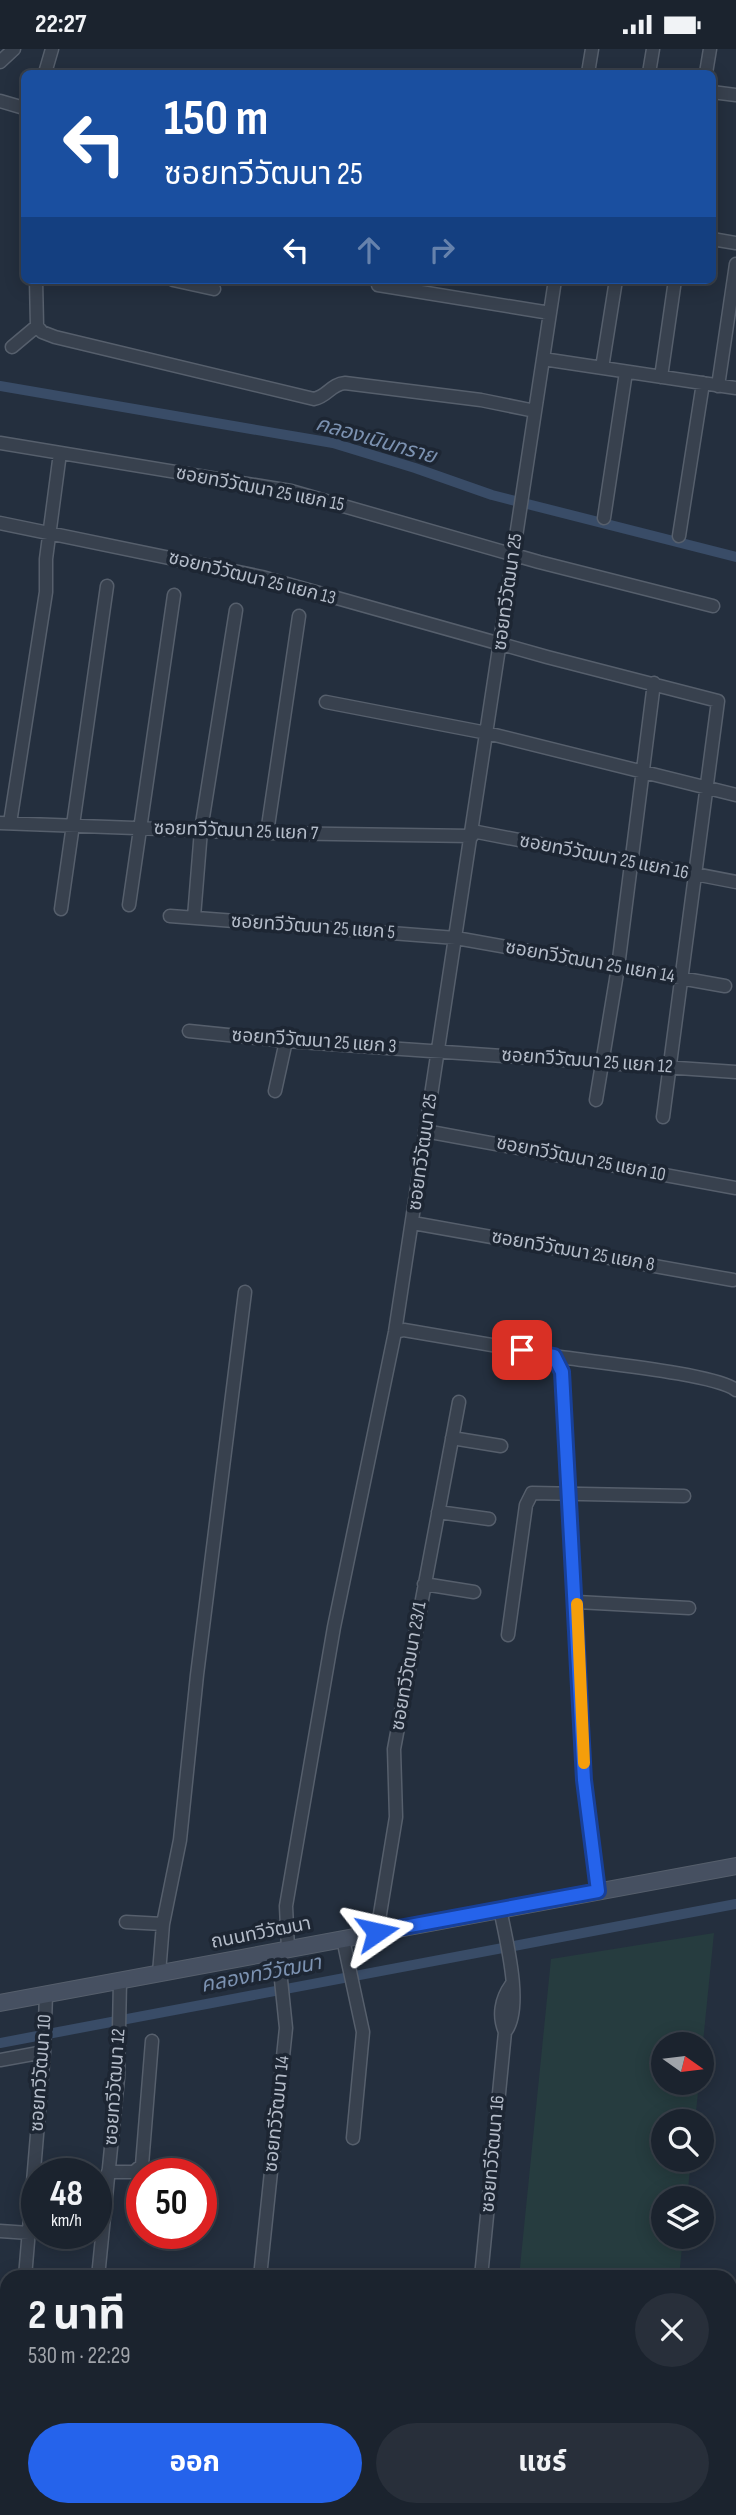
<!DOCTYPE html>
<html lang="th">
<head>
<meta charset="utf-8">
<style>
  body { margin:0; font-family:"Sofia Sans Condensed","Noto Sans Thai",sans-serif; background:#282f3a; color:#f1f3f6; height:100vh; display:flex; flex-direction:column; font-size:26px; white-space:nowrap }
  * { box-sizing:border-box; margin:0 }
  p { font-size:23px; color:#a0a4aa }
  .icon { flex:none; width:38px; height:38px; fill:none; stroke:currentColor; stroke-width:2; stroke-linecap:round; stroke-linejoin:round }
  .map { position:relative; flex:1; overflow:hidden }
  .drawer { position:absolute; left:0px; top:2221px; width:737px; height:247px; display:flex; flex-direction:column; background:#1b232e; border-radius:21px 21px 0 0; box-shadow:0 4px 18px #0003,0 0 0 2px #39404a }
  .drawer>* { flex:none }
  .top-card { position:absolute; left:21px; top:21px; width:695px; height:214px; border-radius:10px; box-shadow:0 4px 18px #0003,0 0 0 2px #39404a; background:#1a4fa0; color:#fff; overflow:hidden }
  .needle { width:46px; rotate:104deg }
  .buttons { position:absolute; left:651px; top:1983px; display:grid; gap:14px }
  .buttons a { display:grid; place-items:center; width:63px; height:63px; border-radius:50%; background:#1b232e; box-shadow:0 4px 18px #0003,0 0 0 2px #39404a; font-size:35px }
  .speed { position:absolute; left:21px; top:2109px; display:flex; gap:14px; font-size:35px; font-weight:700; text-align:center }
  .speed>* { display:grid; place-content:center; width:91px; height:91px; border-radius:50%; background:#1b232e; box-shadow:0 4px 18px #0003,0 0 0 2px #39404a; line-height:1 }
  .speed small { font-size:18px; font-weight:400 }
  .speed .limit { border:10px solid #d22; background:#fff; color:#111 }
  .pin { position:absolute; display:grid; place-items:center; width:60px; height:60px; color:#fff; margin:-30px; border-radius:14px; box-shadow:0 4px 10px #0006 }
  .me { position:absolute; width:77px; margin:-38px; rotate:79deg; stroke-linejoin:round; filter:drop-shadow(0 0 5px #0008) }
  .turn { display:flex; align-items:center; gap:24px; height:147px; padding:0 28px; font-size:32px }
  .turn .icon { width:91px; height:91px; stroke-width:2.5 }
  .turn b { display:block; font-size:49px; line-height:60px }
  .lanes { display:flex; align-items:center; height:66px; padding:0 28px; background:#0003; justify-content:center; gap:35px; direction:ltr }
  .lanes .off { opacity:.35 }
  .round { display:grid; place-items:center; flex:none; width:74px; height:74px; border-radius:37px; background:#282f3a }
  .overview { display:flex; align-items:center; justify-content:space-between; height:119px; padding:0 28px }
  h1 { font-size:42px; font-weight:700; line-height:52px }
  .cta { display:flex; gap:14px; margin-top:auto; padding:14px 28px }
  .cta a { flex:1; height:80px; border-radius:42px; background:#2563eb; color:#fff; font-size:28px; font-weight:700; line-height:80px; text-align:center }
  .cta a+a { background:#282f3a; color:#f1f3f6 }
  .status { display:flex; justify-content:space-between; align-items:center; height:49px; padding:0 35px; background:#1b232e; direction:ltr }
  .status svg { height:19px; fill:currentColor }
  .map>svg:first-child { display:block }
</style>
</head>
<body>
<div class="status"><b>22:27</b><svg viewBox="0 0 49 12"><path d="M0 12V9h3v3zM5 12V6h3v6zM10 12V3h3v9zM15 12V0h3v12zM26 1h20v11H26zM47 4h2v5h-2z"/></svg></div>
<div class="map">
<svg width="736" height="2466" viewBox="0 0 736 2466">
  <rect width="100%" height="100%" fill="#242f3e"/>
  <path fill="#263c3f" d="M714 1884 702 2003V1995H663V2034H699L695 2072H663V2110L691 2111 687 2149H663V2188H683L679 2228H519L551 1910Z
    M496 2460H656V2466H495Z"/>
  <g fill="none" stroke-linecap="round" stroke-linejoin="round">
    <path stroke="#394c67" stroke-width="10" d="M0 337 333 394 415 419 492 446 736 508
      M0 1994 736 1855"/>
    <defs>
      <path id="minor" d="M0 13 14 0
        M45 24 52 0
        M588 24 592 0
        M649 24 653 0
        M706 24 710 0
        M712 43 736 46
        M0 52 24 59
        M712 190 736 194
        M36 231 37 277 42 283 55 288 314 350C328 347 331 335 345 334L481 351 535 362
        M173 231 214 240
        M378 236 550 264
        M12 298 37 277
        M543 310 736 339
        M602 319 616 231
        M661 328 675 231
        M718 337 736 215
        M0 394 291 442 539 513 713 557
        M604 469 626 323
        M0 474 262 528 547 608 718 652 663 1068
        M679 487 703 334
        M326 653 487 684 736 746
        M0 774 267 784 472 787
        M10 774 46 543V510L60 404
        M472 782 736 833
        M267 784 299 567
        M129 856 174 546
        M61 860 107 537
        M170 867 456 889 725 937
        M194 868 201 781 236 561
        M189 982 286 992 736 1023
        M275 1042 286 992
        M596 1051 618 918 654 634
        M425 1082 736 1139
        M413 1174 733 1231
        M395 1283 404 1281 545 1305 554 1307 562 1323 584 1731 598 1842
        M554 1307C589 1313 714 1324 736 1341
        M452 1389 501 1397
        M438 1463 489 1470
        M424 1535 474 1543
        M577 1553 689 1559
        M508 1586 526 1456 532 1444 684 1447
        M500 1860C506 1890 524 1960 505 1983
        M126 1873 163 1875
        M377 1883 396 1768 394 1700 459 1353
        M343 1890 363 1983 353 2089
        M288 1900 286 1857 334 1578 395 1283 555 231
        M159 1924 163 1875 180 1791 197 1626 245 1243
        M0 2011 44 2003
        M108 2123H134L142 2116 152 1992
        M0 2182 29 2184
        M25 2228 44 2003 46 1945
        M98 2228 118 2029 120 1932
        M260 2228 286 1979 278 1902
        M481 2228 505 1983C498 1967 501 1950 511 1936
        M4 2466 7 2433
        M105 2466V2460
        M180 2466 181 2460
        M238 2466 239 2460
        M458 2466 459 2460"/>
      <path id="secondary" d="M0 1954 736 1817"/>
    </defs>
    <use href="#minor" stroke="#565f6c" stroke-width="15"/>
    <use href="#secondary" stroke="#565f6c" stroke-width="18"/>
    <use href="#minor" stroke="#38414e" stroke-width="12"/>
    <use href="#secondary" stroke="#465061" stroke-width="16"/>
  </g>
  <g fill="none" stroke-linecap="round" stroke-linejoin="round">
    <defs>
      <path id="route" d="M377 1883 598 1842 584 1731 562 1323 554 1307 522 1301"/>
    </defs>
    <use href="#route" stroke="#184099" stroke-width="18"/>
    <use href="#route" stroke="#2563eb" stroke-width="12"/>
    <path stroke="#f59e0b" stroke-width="12" d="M577 1555 584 1714"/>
  </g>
  <g text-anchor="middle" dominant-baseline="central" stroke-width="7" stroke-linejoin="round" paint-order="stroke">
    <g font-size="19" fill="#b4bcc9" stroke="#1d2633">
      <text transform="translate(260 440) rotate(11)">ซอยทวีวัฒนา 25 แยก 15</text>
      <text transform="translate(252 529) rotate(14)">ซอยทวีวัฒนา 25 แยก 13</text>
      <text transform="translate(508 543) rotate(-82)">ซอยทวีวัฒนา 25</text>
      <text transform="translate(236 782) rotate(2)">ซอยทวีวัฒนา 25 แยก 7</text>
      <text transform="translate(604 808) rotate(11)">ซอยทวีวัฒนา 25 แยก 16</text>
      <text transform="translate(313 878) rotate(4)">ซอยทวีวัฒนา 25 แยก 5</text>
      <text transform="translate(590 913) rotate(10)">ซอยทวีวัฒนา 25 แยก 14</text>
      <text transform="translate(314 992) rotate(4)">ซอยทวีวัฒนา 25 แยก 3</text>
      <text transform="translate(587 1012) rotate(4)">ซอยทวีวัฒนา 25 แยก 12</text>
      <text transform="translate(423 1103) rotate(-82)">ซอยทวีวัฒนา 25</text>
      <text transform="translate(581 1110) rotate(11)">ซอยทวีวัฒนา 25 แยก 10</text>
      <text transform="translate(573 1202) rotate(10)">ซอยทวีวัฒนา 25 แยก 8</text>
      <text transform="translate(409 1617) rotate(-80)">ซอยทวีวัฒนา 23/1</text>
      <text transform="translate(261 1884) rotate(-11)">ถนนทวีวัฒนา</text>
      <text transform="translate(41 2024) rotate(-86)">ซอยทวีวัฒนา 10</text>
      <text transform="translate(115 2038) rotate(-86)">ซอยทวีวัฒนา 12</text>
      <text transform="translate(277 2065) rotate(-84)">ซอยทวีวัฒนา 14</text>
      <text transform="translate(493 2105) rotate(-85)">ซอยทวีวัฒนา 16</text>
    </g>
    <g font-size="21" font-style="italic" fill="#7c92b1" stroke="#1d2633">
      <text transform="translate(376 391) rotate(16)">คลองเนินทราย</text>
      <text transform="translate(261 1925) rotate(-11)">คลองทวีวัฒนา</text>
    </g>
  </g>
</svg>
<div class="buttons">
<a><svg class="needle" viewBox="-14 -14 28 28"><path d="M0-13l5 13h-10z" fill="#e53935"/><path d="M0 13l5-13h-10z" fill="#a0a4aa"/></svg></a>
<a><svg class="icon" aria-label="search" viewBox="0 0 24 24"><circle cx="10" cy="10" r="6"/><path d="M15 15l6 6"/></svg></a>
<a><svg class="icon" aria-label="layers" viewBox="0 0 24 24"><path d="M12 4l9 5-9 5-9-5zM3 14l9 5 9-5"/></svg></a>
</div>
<div class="speed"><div>48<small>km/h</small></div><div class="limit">50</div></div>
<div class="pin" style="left:522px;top:1301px;background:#d93025"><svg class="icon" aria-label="arrive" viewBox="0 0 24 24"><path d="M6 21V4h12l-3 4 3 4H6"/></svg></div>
<svg class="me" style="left:377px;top:1883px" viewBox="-20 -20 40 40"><path d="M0-17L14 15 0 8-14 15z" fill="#2563eb" stroke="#fff" stroke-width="4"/></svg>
<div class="top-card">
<div class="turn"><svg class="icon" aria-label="left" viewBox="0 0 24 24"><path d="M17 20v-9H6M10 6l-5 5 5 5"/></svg><div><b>150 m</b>ซอยทวีวัฒนา 25</div></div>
<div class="lanes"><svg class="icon" aria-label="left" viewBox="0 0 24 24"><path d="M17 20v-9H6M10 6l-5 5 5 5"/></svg><svg class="icon off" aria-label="ahead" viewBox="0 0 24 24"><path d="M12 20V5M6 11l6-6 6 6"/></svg><svg class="icon off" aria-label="right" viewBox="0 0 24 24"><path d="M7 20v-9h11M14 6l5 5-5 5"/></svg></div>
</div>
<section class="drawer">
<div class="overview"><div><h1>2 นาที</h1><p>530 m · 22:29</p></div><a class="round"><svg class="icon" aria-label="close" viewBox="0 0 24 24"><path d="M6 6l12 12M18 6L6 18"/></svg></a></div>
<div class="cta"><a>ออก</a><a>แชร์</a></div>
</section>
</div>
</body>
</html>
